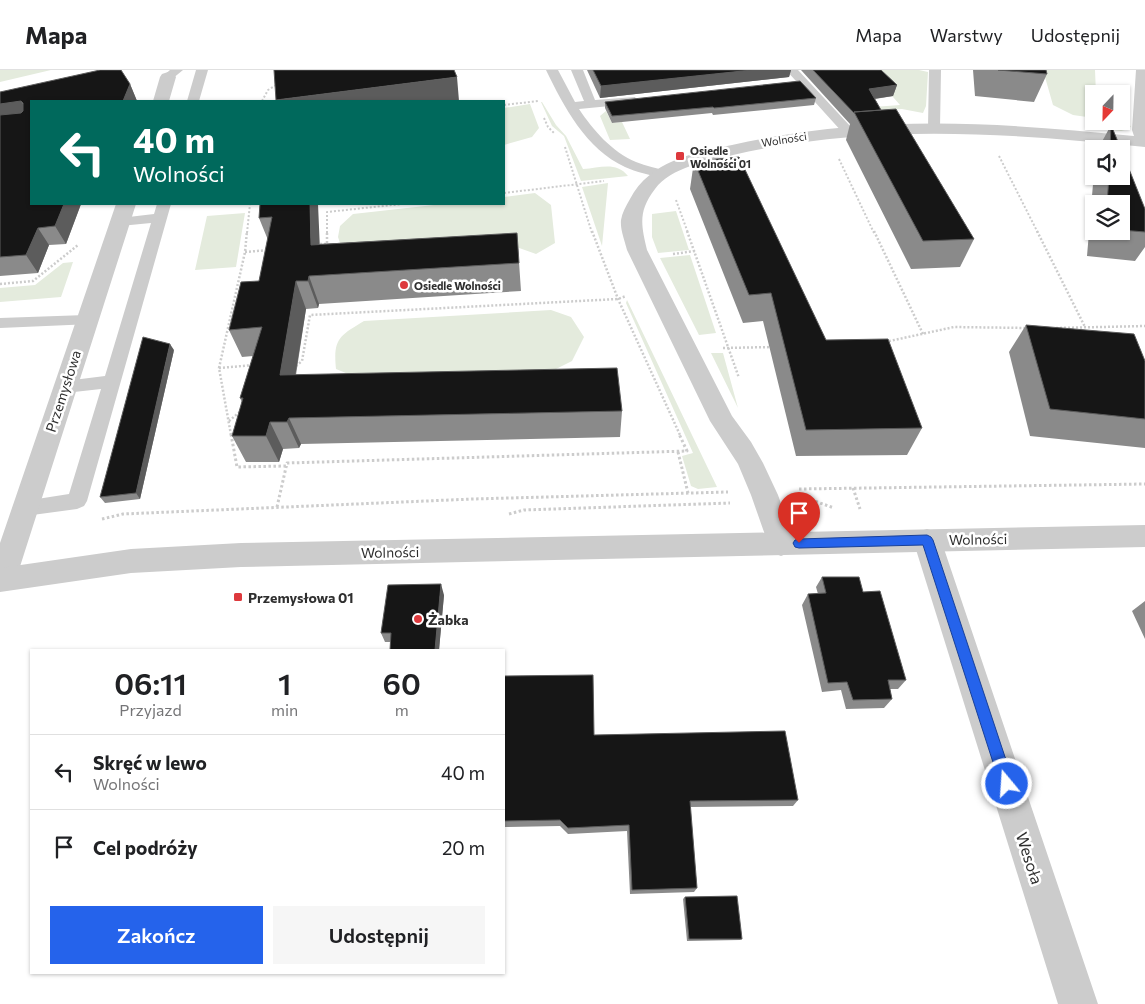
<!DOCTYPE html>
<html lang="pl">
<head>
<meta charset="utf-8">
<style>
  body { margin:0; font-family:Commissioner,sans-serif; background:#f6f6f6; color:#202124; height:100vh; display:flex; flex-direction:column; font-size:19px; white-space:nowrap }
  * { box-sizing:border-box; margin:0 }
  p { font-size:16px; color:#757577 }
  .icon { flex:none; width:28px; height:28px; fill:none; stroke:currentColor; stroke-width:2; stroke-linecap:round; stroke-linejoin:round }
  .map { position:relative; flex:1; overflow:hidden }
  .sheet { position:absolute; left:30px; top:579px; width:475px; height:325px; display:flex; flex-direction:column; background:#fff; border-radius:0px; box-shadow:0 1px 4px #0004 }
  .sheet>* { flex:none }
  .top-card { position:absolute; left:30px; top:30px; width:475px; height:105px; border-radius:0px; box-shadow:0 1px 4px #0004; background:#00695c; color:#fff; overflow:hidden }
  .needle { width:32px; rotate:202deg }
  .fabs { position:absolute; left:1085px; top:15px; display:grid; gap:10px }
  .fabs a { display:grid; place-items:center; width:45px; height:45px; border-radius:0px; background:#fff; box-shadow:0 1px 4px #0004; font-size:25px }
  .pin { position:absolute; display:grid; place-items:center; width:42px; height:42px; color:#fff; margin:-51px -21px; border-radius:50% 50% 50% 0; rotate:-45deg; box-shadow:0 0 5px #0007 }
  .pin .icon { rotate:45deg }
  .me { position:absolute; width:55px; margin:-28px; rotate:342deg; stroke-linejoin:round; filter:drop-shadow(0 0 4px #0008) }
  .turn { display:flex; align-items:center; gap:18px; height:105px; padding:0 20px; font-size:22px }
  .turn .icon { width:65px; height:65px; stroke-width:2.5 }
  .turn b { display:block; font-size:35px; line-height:42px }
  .eta { display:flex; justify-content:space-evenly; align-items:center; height:85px; text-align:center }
  .eta b { font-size:30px; font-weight:600; line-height:35px }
  .primary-button { display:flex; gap:10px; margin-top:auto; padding:10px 20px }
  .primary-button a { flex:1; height:58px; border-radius:0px; background:#2563eb; color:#fff; font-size:20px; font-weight:600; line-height:58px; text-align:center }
  .primary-button a+a { background:#f6f6f6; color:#202124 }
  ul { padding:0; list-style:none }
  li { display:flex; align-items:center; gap:15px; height:75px; padding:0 20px; border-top:1px solid #e0e0e0 }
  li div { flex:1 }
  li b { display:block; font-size:19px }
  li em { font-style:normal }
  header { display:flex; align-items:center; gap:30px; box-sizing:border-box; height:70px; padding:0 25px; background:#fff; border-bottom:1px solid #e0e0e0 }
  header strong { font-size:24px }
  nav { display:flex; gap:28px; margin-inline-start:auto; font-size:18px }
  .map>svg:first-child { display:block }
</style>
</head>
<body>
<header>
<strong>Mapa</strong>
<nav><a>Mapa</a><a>Warstwy</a><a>Udostępnij</a></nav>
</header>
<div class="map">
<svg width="1145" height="934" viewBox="0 0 1145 934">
  <rect width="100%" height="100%" fill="#fff"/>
  <path fill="#e4ebdd" d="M0 0H51L0 12Z
    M873 0H919L928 2 926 36 923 43 902 39 849 41 847 39 900 35 873 4Z
    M1043 0H1095L1096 24H1094V48L1073 45 1053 35Z
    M542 32 556 55 566 66 583 99C600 98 616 91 628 106L581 111 564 66 552 56 541 32Z
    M530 34 539 58 532 67 504 75V38Z
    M606 41 612 53 622 52 630 69 610 70 600 46Z
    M1087 50 1114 51 1131 56 1129 59 1121 61 1095 58Z
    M608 113 602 176 582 117Z
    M535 123 551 135 555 173 536 184 505 173 341 176 338 167 340 156 353 144 443 134H504V127Z
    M676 141 689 180 658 183 652 167V144Z
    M245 143 236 197 195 200 207 146Z
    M690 185 716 263 699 265 660 188Z
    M73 192 61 227 0 232V218L35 215 63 193Z
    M627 230 717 417 698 419 691 416 682 386 693 383 626 233Z
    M551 240 571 247 584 267 572 291 546 304 363 310 336 299C333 269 339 266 364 251Z
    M711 283H723L738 338Z"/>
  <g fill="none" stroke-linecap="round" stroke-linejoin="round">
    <path stroke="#ccc" stroke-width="2" stroke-dasharray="2 2" stroke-linecap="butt" d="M262 31 268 20 278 14
      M504 35 538 31
      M544 48 548 57 554 63
      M565 77 592 163
      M999 86 1038 163
      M839 89 874 163
      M504 123 604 111
      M676 130 688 163
      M247 163 250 134
      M327 163V142L402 134"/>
    <path stroke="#ccc" stroke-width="2.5" stroke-dasharray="2 2" stroke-linecap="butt" d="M592 161 618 229 680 365
      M687 161 739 308
      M874 161 923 264
      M1037 161 1085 257
      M320 174H327V161
      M245 182 269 180
      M673 184 695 181
      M0 214 33 211 78 175
      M1056 258 1145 256
      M885 272 954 257 1027 258
      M723 278 774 277
      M296 296 302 291 310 245 618 229 626 226
      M219 298 254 295
      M229 351 242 340
      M231 365 219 298 245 182 247 161"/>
    <path stroke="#ccc" stroke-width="3" stroke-dasharray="2.5 2.5" stroke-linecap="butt" d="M231 364 237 397 286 396
      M678 382 688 423
      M853 418 860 439
      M799 419 1145 414
      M801 430 809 429 834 438
      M277 437 287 393 687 381 679 364
      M509 444 524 440 730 433
      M102 449 123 444 473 429 728 422"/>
    <path fill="#ccc" fill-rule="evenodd" d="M170 0H183L172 9H164L162 7Z
      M196 0H208L199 31H187Z
      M546 0H558L575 32 584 31 571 0H583L595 30 635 27 637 30 635 33 631 34 579 39C593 60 612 82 636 92 646 96 657 98 667 101L669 104 667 107 662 108C650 105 636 102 625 97 586 79 564 37 546 0Z
      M786 0H798L851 57 853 60 851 63H843Z
      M929 0H941L940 57 934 61 928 57Z
      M157 134H171L87 431 84 436 77 439 25 446 18 444 15 438 18 432 69 424 101 319 65 323 59 321 56 317 59 313 65 311 105 306 151 153 120 156 115 155 113 152 115 149 120 148 154 144Z
      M86 245 92 246 94 250 92 254 0 258V248Z"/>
    <path fill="#ccc" fill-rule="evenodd" d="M1136 0H1145V77C1004 63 873 53 733 85 708 91 671 97 655 119 638 141 641 155 647 180L732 346 751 372 763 393 778 425 795 474 791 482 781 486 771 482 751 425 738 394 710 351 627 180C625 171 620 160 621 150 622 143 626 136 630 129 650 91 693 83 732 75 870 44 995 52 1134 66L1132 60Z
      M168 2 174 4 176 7 169 31H153L160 7 162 4Z
      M116 134H136L16 509 12 518 0 521V473Z
      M927 459 937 462 941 470 1098 934H1058L913 470 917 462Z"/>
    <path fill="#ccc" fill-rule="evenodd" d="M1145 455V477L241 497 131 503 0 522V498L131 479 241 473Z"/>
  </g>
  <path fill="#8a8a8a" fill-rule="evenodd" d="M587 0H791L789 7 600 28Z
    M801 0H881L897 15 893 26 875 29 881 40 974 169 960 197 911 199 846 70 850 54Z
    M973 0H1046L1047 4 1034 32 975 26Z
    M130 14 137 31H31L81 134 66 174 49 175 38 203 0 206V22Z
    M816 28 814 35 713 45 712 43 612 53 605 38V32Z
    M1111 55 1121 79H1098Z
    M694 91 826 270 922 358 907 385 796 386 763 251 743 253 690 119Z
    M1094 102V106H1121L1145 139V177L1135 191 1087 186ZM1094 134H1121V161H1094Z
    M260 134 319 174 517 163 521 221 319 234 318 238 306 239 296 305 622 341 620 367 301 374 299 378 283 379 279 392H246L232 366 242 332 240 328 253 286 242 287 229 260 259 211 268 170 259 148Z
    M1026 255 1145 291V378L1030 366 1009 282Z
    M174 280 140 429 105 433 100 427Z
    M822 507 863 522 906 610 898 619H890L892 629 884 638 846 639 841 620 822 622 802 535 808 524H818L816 517Z
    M444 525 439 580H390V572H385L381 563Z
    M1145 531V569L1132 541Z
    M504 606 594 665 798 730 793 736 690 737 697 818 694 822 630 824 627 761 568 764 560 756 504 757Z
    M685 827 742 869 740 870 687 871 683 829Z"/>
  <path fill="#5c5c5c" d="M752 0H791L789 7 600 28 601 16Z
    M457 7 459 31H276V30Z
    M130 14 137 31H123Z
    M897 15 893 26 866 30 869 19Z
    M21 31 31 48 0 53V34Z
    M64 134H81L66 174 55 156Z
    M310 134H318L321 203 311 175Z
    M38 158 49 175 38 203 26 185Z
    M309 206 319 234 318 238 308 211Z
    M296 211 306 239 291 332 280 305Z
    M170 274 174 280 140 429 136 423Z
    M289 348 301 374 299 378 287 352Z
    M270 352 283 379 279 392 266 366Z
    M441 514 444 525 439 580H435Z"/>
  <path fill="#161616" stroke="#5c5c5c" d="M100 0H121L130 14 123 31H31V134H64L55 156 38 158 26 185 0 187V45L21 43 23 41V33L21 31 0 34V22Z
    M274 0H454L457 7 276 30Z
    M593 0H752L601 16Z
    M813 0H881L897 15 869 19 881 40 854 42V43Z
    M998 0H1046L1047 4Z
    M800 11 816 28 714 38 713 37 612 46 605 32Z
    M896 39 974 169 923 171 854 42Z
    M1111 55 1121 79H1110Z
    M1121 79 1145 139V162L1121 160V134H1107L1109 106H1121Z
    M739 87 826 270 888 269 922 358 806 360 771 223 749 225 694 91Z
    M260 134H310L311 175 517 163 519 193 309 206 308 211H296L280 305 617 298 622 341 289 348 287 352H270L266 366H232L243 328H240L262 257 229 260 241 212 259 211 272 147 259 148Z
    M1026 255 1134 264 1145 291V349L1050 339Z
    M143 267 170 274 136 423 100 427Z
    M822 507H859L863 522 880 521 906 610H888L892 629 853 630 847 612 828 613 808 524 826 523Z
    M441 514 435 580H390L391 563H381L388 515Z
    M593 605 594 665 785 661 798 730 690 731 697 818 632 820 629 755 568 758 560 750 504 751V606Z
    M737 826 742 869H689L685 827Z"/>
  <path fill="#2563eb" stroke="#184099" d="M927 465 931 467 933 470 1014 714 1012 719 1007 721 1002 719 1000 714 923 475 799 478 795 477 793 473 795 470 799 469Z"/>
  <g fill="#dd393d" stroke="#fff" stroke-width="2">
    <rect x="675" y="81" width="10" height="10" rx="2.5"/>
    <circle cx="404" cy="215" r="5"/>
    <rect x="233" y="522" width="10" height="10" rx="2.5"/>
    <circle cx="418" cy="549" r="5"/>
  </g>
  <g text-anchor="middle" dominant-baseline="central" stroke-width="5" stroke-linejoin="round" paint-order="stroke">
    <g font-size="11" fill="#2f2f2f" stroke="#fff">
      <text transform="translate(784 69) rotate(-9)">Wolności</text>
    </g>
    <g font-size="11" font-weight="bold" fill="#2f2f2f" stroke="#fff" text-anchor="start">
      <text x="690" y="80">Osiedle<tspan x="690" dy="13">Wolności 01</tspan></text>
      <text x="414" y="215">Osiedle Wolności</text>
    </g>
    <g font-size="14" fill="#2f2f2f" stroke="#fff">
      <text transform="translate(63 321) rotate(-72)">Przemysłowa</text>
      <text transform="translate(978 469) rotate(-1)">Wolności</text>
      <text transform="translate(390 482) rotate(-1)">Wolności</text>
    </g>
    <g font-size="14" font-weight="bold" fill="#2f2f2f" stroke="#fff" text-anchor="start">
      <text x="248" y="527">Przemysłowa 01</text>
      <text x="428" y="549">Żabka</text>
    </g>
    <g font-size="16" fill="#2f2f2f" stroke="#fff">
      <text transform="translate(1030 788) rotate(72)">Wesoła</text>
    </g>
  </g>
</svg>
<div class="fabs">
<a><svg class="needle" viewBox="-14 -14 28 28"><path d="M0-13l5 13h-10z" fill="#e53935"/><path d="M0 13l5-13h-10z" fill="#757577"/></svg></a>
<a><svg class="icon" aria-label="sound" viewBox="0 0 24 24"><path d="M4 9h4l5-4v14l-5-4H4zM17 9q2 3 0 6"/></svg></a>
<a><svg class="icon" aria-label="layers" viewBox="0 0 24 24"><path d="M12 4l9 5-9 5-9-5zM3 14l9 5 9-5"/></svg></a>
</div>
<div class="pin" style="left:799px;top:473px;background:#d93025"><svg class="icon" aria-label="arrive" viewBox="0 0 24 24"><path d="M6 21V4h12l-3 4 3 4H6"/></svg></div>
<svg class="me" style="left:1007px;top:714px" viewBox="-20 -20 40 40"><circle r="17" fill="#2563eb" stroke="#fff" stroke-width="3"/><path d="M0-11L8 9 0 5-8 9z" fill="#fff"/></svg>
<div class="top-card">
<div class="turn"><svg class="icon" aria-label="left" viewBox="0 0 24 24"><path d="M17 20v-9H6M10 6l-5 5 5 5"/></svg><div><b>40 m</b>Wolności</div></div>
</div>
<section class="sheet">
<div class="eta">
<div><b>06:11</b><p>Przyjazd</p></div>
<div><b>1</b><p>min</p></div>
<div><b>60</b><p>m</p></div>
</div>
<ul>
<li><svg class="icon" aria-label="left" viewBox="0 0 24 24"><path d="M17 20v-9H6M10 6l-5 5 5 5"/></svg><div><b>Skręć w lewo</b><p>Wolności</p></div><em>40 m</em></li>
<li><svg class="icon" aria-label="arrive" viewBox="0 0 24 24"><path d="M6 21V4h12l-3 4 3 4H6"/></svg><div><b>Cel podróży</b></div><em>20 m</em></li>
</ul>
<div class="primary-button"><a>Zakończ</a><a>Udostępnij</a></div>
</section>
</div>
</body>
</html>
